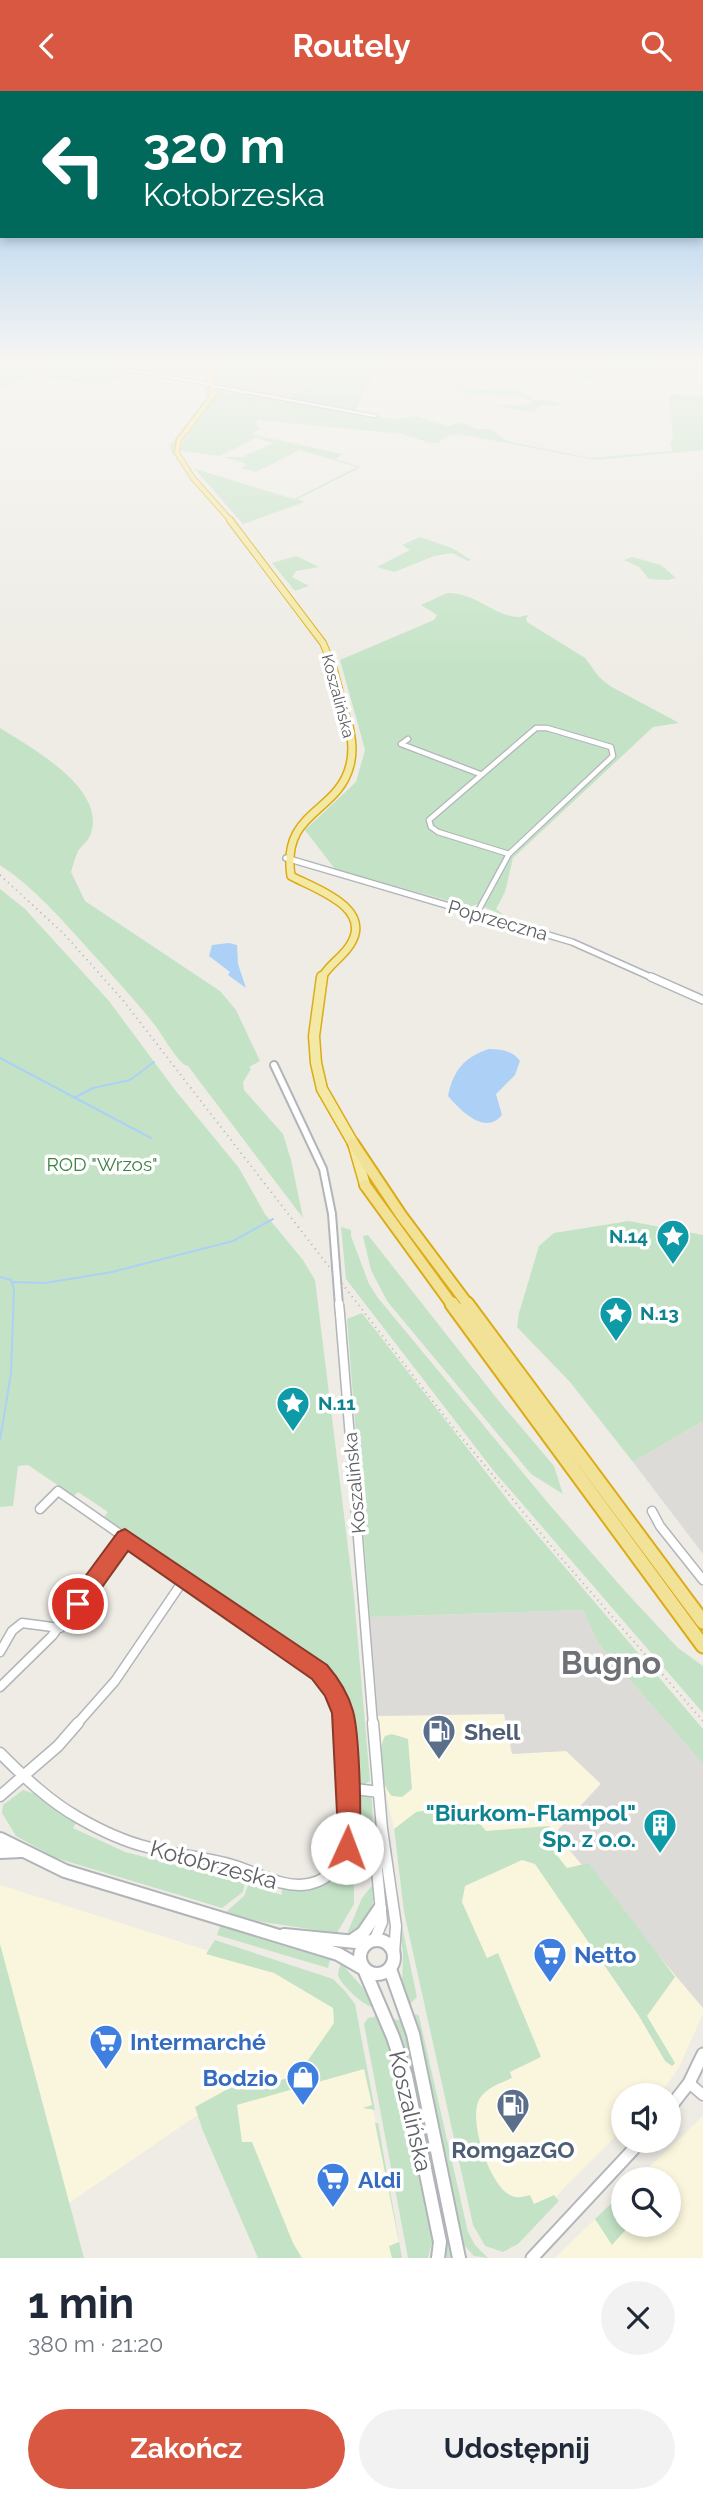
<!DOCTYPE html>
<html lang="pl">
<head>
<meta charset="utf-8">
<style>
  body { margin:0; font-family:Raleway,sans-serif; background:#f2f2f3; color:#1f2937; height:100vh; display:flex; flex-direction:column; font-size:26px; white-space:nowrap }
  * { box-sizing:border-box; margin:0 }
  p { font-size:23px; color:#747a83 }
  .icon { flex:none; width:38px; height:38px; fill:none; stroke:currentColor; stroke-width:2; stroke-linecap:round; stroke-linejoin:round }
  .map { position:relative; height:2167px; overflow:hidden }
  .details { display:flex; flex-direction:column; background:#fff; flex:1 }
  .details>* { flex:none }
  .guide { position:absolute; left:0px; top:0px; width:704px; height:147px; box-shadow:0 4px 10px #0003; background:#00695c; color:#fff; overflow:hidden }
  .controls { position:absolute; left:611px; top:1992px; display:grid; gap:14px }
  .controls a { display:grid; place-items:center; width:70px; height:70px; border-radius:50%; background:#fff; box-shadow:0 4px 10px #0003; font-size:35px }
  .pin { position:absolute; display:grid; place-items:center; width:60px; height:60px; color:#fff; margin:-30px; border:4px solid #fff; border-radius:50%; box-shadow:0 2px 7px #0007 }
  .me { position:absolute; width:77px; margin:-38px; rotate:2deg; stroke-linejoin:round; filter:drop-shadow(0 0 5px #0008) }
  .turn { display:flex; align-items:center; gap:24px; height:147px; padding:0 28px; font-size:32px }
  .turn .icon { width:91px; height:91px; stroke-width:2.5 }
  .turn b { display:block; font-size:49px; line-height:60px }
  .round { display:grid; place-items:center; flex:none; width:74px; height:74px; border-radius:37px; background:#f2f2f3 }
  .overview { display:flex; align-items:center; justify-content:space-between; height:119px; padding:0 28px }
  h1 { font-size:42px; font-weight:700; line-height:52px }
  .cta { display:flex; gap:14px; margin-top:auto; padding:14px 28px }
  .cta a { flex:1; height:80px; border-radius:42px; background:#d85841; color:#fff; font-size:28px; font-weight:700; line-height:80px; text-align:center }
  .cta a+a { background:#f2f2f3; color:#1f2937 }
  header { display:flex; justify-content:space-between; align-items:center; height:91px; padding:0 28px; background:#d85841; color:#fff; font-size:32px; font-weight:700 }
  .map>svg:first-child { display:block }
</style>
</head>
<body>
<header><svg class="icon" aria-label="back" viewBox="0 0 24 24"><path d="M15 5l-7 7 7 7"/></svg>Routely<svg class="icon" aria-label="search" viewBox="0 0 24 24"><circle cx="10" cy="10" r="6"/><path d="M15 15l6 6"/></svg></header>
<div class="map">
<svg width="703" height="2167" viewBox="0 0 703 2167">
  <rect width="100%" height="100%" fill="#eeece5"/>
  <path fill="#faf6de" d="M504 1623 512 1663 566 1660 601 1692 555 1742 703 1917V1923L678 1978 666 1995 657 2004H623V2038L565 2096 556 2106 559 2110 518 2153 503 2161 485 2155 473 2134 404 1821 394 1738 384 1693 378 1625Z
    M0 1794 276 1881 356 1931 399 2151V2167H283L218 2010 69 2112 0 1853Z
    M703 2025V2167H555L623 2101V2133H668V2088H637Z"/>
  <path fill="#dddbd7" d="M255 283 313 294 288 306 230 295Z
    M703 1330V1463L633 1371Z
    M583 1519 598 1552 703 1673V1917L555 1742 601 1693 566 1660 512 1663 504 1623 378 1625 370 1526Z"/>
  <path fill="#c4e3c6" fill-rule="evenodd" d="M40 273H91L205 292 210 294 209 307 177 349 174 362 172 364 170 354 206 307 205 294 131 281 106 294 30 286 0 296V276L35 281 47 275Z
    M218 273H377L355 321 393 328 417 325 448 335 463 331 476 338H491L507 350 590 367 673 360 670 353 673 347 669 303 703 305V359L595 369 459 343 449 344 438 352H429L403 343 257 329V337L262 338 254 340V344L343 363 335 368 361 376 298 408 305 411 243 433 195 378 294 408 357 376 300 359 256 381 242 377 246 374 244 372 223 366H242L273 352 256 347 220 365 181 360 183 350 216 305 217 298 212 283ZM255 283 311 293 312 294 288 306 231 295Z
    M623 273H634L656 280 643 284 596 283 593 284 595 288 582 289 563 279 612 277Z
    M471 296 490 300 501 296 518 297 533 309H551L563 314 540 315 533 322 494 314H523L534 311 517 305 474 304 457 298Z
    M420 446 452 457 471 469 468 470 452 462 434 465 394 481 377 476 410 459 402 454Z
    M296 465 319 476 296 480 292 486 309 495 295 500 272 472Z
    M632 466 661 474 676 487 668 489 649 488 639 476 624 469Z
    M447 502C475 501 494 525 518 526 522 526 525 524 529 524L526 527 527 531 585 567 599 586 610 595 679 632 653 636 513 767 505 801 496 818 505 825 477 813 471 816 335 778 305 739 356 691 365 659 340 569 434 529 437 524 421 514Z
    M0 637C30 656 106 697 91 742 89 750 82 754 78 760 75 767 73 774 71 781L85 810 220 900 236 919 260 970 249 976 251 978 243 991 244 999 283 1043 291 1069 303 1127 188 975C179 975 161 941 154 933 134 908 112 884 90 860 62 829 35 797 0 774Z
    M0 798 25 818 109 910 175 999 239 1077 265 1123 303 1169 315 1189 354 1505 370 1690 364 1694H356L352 1688C349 1648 354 1605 323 1575L104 1426 108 1421 78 1401 74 1405 28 1374 18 1375 13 1415 0 1416Z
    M629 1130 703 1144V1330L633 1371 570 1291 517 1236 519 1222 539 1155 554 1142Z
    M341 1136 351 1139V1145L369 1193 378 1207 548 1412 624 1499 678 1557 703 1575V1622L493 1379 346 1188Z
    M368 1144 498 1309 554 1375 563 1403 531 1383 387 1210 371 1179 363 1145Z
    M362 1222 510 1412 703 1638V1673L598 1552 583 1519 370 1526 347 1228Z
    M392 1643 408 1648 412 1698 402 1706 392 1705C380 1695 377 1658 385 1645Z
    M23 1699 36 1703 38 1701 77 1730 73 1737 125 1761 220 1785 219 1774 247 1783 243 1801 222 1817 56 1767 16 1745 2 1722 3 1714Z
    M358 1703 366 1704 372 1708 373 1754 358 1773 346 1768 353 1743 352 1707Z
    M460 1714 467 1717 486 1740 549 1735 556 1744 548 1753 567 1777 589 1772 675 1886 647 1925 675 1972 672 1975 665 1970 639 1925 535 1773 522 1769 465 1795 462 1811 487 1867 498 1862 541 1966 510 1981 512 1987C501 1992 487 1996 480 2007 467 2026 489 2094 510 2104 517 2108 523 2106 530 2104L534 2113 554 2104 559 2110 518 2153 503 2161 485 2155 473 2134 404 1821 394 1738 416 1721Z
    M344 1772 354 1780V1813L337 1842 262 1831 225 1822 244 1805 252 1784 255 1796 282 1804 281 1794 300 1797Z
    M373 1793 376 1799 368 1829 346 1845 362 1807Z
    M394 1797 417 1906 409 1914 402 1896 403 1863Z
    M220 1835 330 1869 328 1877 217 1844Z
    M215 1849 333 1888 345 1900 355 1913 375 2019 363 2017 372 2014 364 1978 237 2014 242 2051H252L293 2152 302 2167H258L203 2040 195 2016 248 1987 256 1995 297 1985 334 1932 333 1917 274 1882 206 1863Z
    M0 1853 84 2167H0Z
    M341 1872 363 1897 373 1916C365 1916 340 1893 338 1884 338 1880 340 1875 341 1872Z
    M416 1923 419 1925 468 2141 475 2154 488 2167 474 2165 464 2154 414 1924Z
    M378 1925 395 1970 430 2136 432 2151 428 2167H408L364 1933 368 1927Z
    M394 1928 402 1930 407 1943 454 2167H445L446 2145 413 1993Z
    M375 2032H378L402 2167H392L389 2155 399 2151Z
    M623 2101V2133H631L612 2154 595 2128Z"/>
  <path fill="#add1f6" d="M229 852 237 854 238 873 246 897 228 884 230 881 209 865 212 854Z
    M489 958C501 958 513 960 520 970L515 984 496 1003 502 1024C485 1045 460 1019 448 1005 453 980 464 966 489 958Z"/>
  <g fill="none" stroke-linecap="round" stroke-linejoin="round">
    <path stroke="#add1f6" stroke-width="2" d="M0 967 151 1047
      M74 1007 93 997 130 989 154 971
      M0 1186 11 1189 14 1198 11 1282 0 1349
      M13 1191 45 1192 112 1181 233 1150 273 1128"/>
    <defs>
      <path id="minor-far4" d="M1 273H12
        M94 273 213 294
        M213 295 375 325"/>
      <path id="minor-far3" d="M536 637H547L611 656 613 665 509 763 438 741 431 736 429 729Z
        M408 648 401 653 480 683
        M477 822 509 763"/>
      <path id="minor-far2" d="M274 974 323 1078 332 1123"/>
      <path id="minor-far1" d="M340 1223 373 1633
        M40 1418 58 1400 325 1586 338 1606 344 1633
        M652 1420 660 1435 703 1489
        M0 1561 12 1540 22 1532 60 1537
        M0 1596 52 1545 125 1447
        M77 1633 115 1590 185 1487"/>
      <path id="minor" d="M373 1632 382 1738 396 1835 394 1863
        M0 1662C24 1686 49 1710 79 1727 100 1739 123 1750 147 1756 175 1764 204 1766 232 1774 256 1781 282 1798 309 1793 334 1788 346 1765 349 1742L343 1632
        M347 1697 379 1701
        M0 1705 58 1655 78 1632
        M375 1848 382 1831 377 1779 381 1744
        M689 1992 703 2004"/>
      <path id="tertiary-far2" d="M286 767 572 851 655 888"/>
      <path id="tertiary-far1" d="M651 886 703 909"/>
      <path id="tertiary" d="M668 2019 689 1992 703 1963
        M532 2167 642 2049"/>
      <path id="secondary" d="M0 1748 65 1780 338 1863 364 1878
        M0 1761 21 1760
        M284 1844 366 1852
        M360 1866a17 17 0 1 1 34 0a17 17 0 1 1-34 0Z
        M353 1849 363 1842 380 1817
        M364 1878 393 1946 406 1985 440 2151 438 2167
        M390 1878 413 1943 459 2167"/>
      <path id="trunk-far3" d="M216 273 209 283 214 303 179 349 177 362 193 387 232 431"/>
      <path id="trunk-far2" d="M230 429 323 552 334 578 348 632"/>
      <path id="trunk-far1" d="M321 888C328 874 342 867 350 854 374 817 316 798 291 785 281 719 338 723 350 674 354 659 351 644 348 630"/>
      <path id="trunk" d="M322 886 314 945 316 972 322 998 353 1052 365 1094"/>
      <path id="motorway-far1" d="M353 1052 401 1124 469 1215
        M365 1094 453 1215"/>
      <path id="motorway" d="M452 1213 703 1555
        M467 1213 703 1531"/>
    </defs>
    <use href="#minor-far4" stroke="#b2b5b9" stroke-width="4.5"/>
    <use href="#minor-far3" stroke="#b2b5b9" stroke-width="7"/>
    <use href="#minor-far2" stroke="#b2b5b9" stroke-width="10"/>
    <use href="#minor-far1" stroke="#b2b5b9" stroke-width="11"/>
    <use href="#minor" stroke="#b2b5b9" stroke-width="13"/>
    <use href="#tertiary-far2" stroke="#b2b5b9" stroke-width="8"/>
    <use href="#tertiary-far1" stroke="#b2b5b9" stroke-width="10"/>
    <use href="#tertiary" stroke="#b2b5b9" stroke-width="15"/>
    <use href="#secondary" stroke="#b1b4b8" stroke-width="16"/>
    <use href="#trunk-far3" stroke="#dcac17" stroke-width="6"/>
    <use href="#trunk-far2" stroke="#dcac17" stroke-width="8"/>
    <use href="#trunk-far1" stroke="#dcac17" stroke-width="10"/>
    <use href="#trunk" stroke="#dcac17" stroke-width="13"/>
    <use href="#motorway-far1" stroke="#dcac17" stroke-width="14"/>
    <use href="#motorway" stroke="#dcac17" stroke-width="17"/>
    <use href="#minor-far4" stroke="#fff" stroke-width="2.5"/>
    <use href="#minor-far3" stroke="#fff" stroke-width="4.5"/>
    <use href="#minor-far2" stroke="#fff" stroke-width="6"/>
    <use href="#minor-far1" stroke="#fff" stroke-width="8"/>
    <use href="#minor" stroke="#fff" stroke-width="10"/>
    <use href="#tertiary-far2" stroke="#fff" stroke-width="5"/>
    <use href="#tertiary-far1" stroke="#fff" stroke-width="7"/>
    <use href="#tertiary" stroke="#fff" stroke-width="11"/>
    <use href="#secondary" stroke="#fff" stroke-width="12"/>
    <use href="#trunk-far3" stroke="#f4e9a4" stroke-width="4.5"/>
    <use href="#trunk-far2" stroke="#f4e9a4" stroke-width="6"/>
    <use href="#trunk-far1" stroke="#f4e9a4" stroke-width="7"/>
    <use href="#trunk" stroke="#f4e9a4" stroke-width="10"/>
    <use href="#motorway-far1" stroke="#f2e298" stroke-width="10"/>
    <use href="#motorway" stroke="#f2e298" stroke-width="13"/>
    <path stroke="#b3b4b4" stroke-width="2" stroke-dasharray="1 4.5" stroke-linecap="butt" d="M0 784 64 843 122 908 449 1331 556 1461 703 1630"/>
    <defs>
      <path id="minor-bridge-far1" d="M332 1123 339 1215"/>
      <path id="minor-bridge" d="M339 1213 340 1223"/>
    </defs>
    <use href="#minor-bridge-far1" stroke="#b2b5b9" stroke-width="10" stroke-linecap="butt"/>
    <use href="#minor-bridge" stroke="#b2b5b9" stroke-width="11" stroke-linecap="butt"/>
    <use href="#minor-bridge-far1" stroke="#fff" stroke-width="6"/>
    <use href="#minor-bridge" stroke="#fff" stroke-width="8"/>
  </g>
  <linearGradient id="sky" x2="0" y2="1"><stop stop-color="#90c0ee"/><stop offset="0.47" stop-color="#f7f6f3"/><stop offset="1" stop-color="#f7f6f3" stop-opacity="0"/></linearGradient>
  <rect width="703" height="576" fill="url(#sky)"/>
  <path fill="#d85841" stroke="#8c392a" stroke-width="2" d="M125 1438 327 1574C339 1588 348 1602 353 1620 359 1642 364 1746 356 1765L347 1769 339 1765 336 1757 338 1742 332 1622 325 1605 312 1588 128 1460 85 1520 78 1523 70 1520 67 1513 70 1506 118 1441Z"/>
  <defs>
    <symbol id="sight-pin" viewBox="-11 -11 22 30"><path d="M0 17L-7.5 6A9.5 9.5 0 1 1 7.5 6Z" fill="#0f9aa8" stroke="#fff"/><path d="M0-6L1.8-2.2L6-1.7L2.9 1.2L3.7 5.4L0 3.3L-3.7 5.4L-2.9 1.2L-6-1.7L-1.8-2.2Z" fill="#fff"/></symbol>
    <symbol id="fuel-pin" viewBox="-11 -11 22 30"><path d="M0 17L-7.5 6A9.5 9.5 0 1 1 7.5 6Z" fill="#5c6f8a" stroke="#fff"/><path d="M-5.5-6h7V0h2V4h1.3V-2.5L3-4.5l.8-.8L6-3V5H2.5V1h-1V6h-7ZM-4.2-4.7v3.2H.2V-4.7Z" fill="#fff"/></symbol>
    <symbol id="building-pin" viewBox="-11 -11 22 30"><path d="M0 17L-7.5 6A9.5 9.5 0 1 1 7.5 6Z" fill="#0f9aa8" stroke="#fff"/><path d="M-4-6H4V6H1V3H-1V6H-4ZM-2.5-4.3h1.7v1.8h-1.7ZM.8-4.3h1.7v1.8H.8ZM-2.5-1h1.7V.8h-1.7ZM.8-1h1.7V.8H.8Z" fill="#fff"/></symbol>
    <symbol id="supermarket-pin" viewBox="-11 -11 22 30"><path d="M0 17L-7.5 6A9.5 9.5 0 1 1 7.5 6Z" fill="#3f7fe0" stroke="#fff"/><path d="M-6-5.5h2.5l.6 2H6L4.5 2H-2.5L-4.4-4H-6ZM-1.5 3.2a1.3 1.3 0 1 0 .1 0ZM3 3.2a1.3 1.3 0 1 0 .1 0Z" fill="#fff"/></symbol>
    <symbol id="shop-pin" viewBox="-11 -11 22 30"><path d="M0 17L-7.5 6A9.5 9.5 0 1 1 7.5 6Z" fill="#3f7fe0" stroke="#fff"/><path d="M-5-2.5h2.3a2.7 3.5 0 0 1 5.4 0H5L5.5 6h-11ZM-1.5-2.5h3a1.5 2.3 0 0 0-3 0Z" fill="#fff"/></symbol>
  </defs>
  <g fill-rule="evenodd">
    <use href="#sight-pin" x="654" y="1126" width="38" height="52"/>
    <use href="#sight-pin" x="597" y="1203" width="38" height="52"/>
    <use href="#sight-pin" x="274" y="1293" width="38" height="52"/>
    <use href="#fuel-pin" x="420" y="1621" width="38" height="52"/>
    <use href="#building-pin" x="641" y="1715" width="38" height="52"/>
    <use href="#supermarket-pin" x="531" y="1844" width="38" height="52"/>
    <use href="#supermarket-pin" x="87" y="1931" width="38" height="52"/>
    <use href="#shop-pin" x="284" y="1967" width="38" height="52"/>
    <use href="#fuel-pin" x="494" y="1995" width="38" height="52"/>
    <use href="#supermarket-pin" x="314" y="2069" width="38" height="52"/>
  </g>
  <g text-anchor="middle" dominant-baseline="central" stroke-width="7" stroke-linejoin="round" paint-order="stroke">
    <g font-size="16" fill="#5d6064" stroke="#fff">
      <text transform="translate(338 605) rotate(75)">Koszalińska</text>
    </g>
    <g font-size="19" fill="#5d6064" stroke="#fff">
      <text transform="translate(498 829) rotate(16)">Poprzeczna</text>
      <text transform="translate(354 1392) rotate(-95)">Koszalińska</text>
    </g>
    <g font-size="19" fill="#3e8246" stroke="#fff">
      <text x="102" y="1073">ROD "Wrzos"</text>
    </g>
    <g font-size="19" font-weight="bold" fill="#0d838f" stroke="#fff" text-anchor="start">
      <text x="648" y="1145" text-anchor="end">N.14</text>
      <text x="640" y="1222">N.13</text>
      <text x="318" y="1312">N.11</text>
    </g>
    <g font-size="23" font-weight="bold" fill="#4e5e75" stroke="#fff" text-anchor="start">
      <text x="464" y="1640">Shell</text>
      <text x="513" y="2058" text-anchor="middle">RomgazGO</text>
    </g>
    <g font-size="23" font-weight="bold" fill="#0d838f" stroke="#fff" text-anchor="end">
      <text x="636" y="1721">"Biurkom-Flampol"<tspan x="636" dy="26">Sp. z o.o.</tspan></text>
    </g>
    <g font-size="23" fill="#5d6064" stroke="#fff">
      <text transform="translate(214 1773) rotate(15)">Kołobrzeska</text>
      <text transform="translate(411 2020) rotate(77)">Koszalińska</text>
    </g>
    <g font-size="23" font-weight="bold" fill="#366cbe" stroke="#fff" text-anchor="start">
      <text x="574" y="1863">Netto</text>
      <text x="130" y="1950">Intermarché</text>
      <text x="278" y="1986" text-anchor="end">Bodzio</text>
      <text x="358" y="2088">Aldi</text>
    </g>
    <g font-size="32" font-weight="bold" fill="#6e7176" stroke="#fff">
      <text x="611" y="1571">Bugno</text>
    </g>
  </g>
</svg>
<div class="controls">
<a><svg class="icon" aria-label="sound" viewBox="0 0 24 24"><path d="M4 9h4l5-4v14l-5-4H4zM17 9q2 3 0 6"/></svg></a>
<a><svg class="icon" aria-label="search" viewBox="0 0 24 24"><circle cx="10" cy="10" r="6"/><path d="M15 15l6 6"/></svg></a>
</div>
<div class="pin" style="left:78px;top:1513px;background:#d93025"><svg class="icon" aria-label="arrive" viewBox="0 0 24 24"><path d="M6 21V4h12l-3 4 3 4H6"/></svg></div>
<svg class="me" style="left:347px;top:1757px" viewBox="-20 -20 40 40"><circle r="19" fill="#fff"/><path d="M0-13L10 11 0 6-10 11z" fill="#d85841"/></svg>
<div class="guide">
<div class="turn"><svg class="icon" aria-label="left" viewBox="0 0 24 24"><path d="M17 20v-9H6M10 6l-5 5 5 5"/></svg><div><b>320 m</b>Kołobrzeska</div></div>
</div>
</div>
<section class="details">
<div class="overview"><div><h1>1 min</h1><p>380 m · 21:20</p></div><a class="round"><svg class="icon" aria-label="close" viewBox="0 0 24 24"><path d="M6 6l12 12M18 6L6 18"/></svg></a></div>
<div class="cta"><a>Zakończ</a><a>Udostępnij</a></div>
</section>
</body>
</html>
